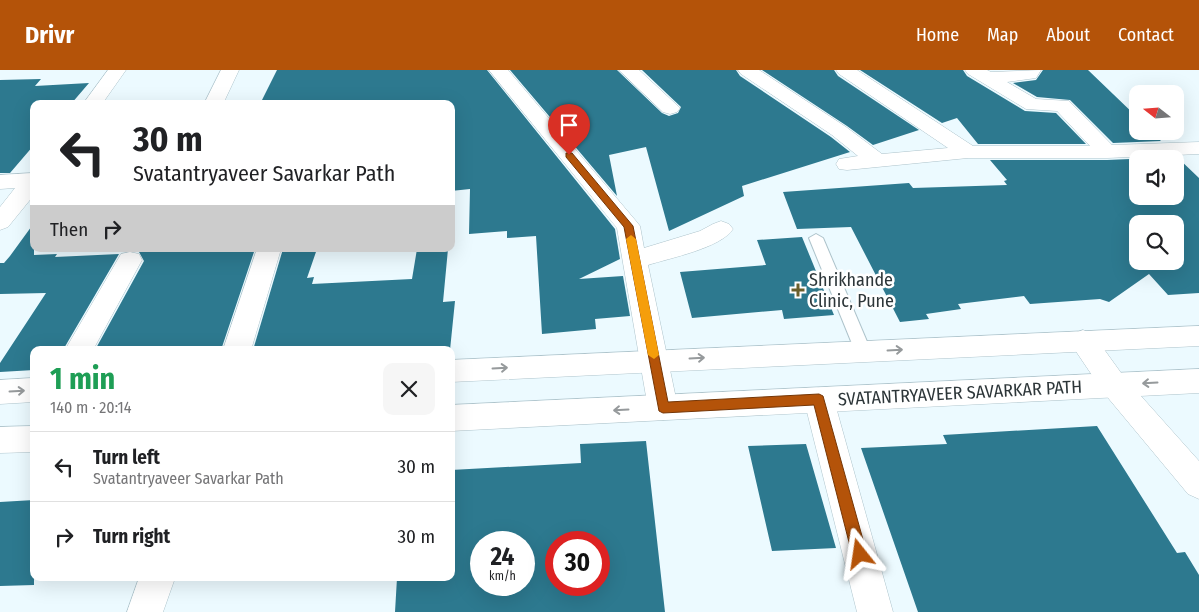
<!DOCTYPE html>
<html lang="en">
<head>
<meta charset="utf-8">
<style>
  body { margin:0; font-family:"Fira Sans Condensed",sans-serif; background:#f6f6f6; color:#202124; height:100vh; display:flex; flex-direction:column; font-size:19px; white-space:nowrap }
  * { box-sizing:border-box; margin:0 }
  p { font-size:16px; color:#757577 }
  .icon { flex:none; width:28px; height:28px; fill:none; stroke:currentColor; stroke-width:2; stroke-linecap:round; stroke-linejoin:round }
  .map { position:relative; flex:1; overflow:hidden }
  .panel { position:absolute; left:30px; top:276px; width:425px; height:235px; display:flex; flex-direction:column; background:#fff; border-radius:10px; box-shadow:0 5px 20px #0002 }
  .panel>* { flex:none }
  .hud { position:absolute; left:30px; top:30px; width:425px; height:152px; border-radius:10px; box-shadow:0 5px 20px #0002; background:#fff; color:#202124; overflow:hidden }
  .needle { width:32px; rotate:287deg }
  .fabs { position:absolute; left:1129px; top:15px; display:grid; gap:10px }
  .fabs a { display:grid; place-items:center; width:55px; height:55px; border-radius:10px; background:#fff; box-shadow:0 5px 20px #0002; font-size:25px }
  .speed { position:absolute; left:470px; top:461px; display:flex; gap:10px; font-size:25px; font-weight:700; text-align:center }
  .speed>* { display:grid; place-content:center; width:65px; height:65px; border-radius:50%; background:#fff; box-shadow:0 5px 20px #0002; line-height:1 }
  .speed small { font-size:12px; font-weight:400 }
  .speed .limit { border:8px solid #d22; background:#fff; color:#111 }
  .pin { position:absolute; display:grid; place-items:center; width:42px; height:42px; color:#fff; margin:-51px -21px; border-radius:50% 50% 50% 0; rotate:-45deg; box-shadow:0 0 5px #0007 }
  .pin .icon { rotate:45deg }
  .me { position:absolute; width:55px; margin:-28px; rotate:345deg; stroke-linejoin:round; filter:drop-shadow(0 0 4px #0008) }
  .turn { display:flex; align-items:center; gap:18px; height:105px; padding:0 20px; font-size:22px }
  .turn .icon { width:65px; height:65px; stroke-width:2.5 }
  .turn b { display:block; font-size:35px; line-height:42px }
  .then { display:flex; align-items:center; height:48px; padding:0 20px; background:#0003; gap:10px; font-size:19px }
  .round { display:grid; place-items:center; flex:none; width:52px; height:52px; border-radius:10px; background:#f6f6f6 }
  .summary { display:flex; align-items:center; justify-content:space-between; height:85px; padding:0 20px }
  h1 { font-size:30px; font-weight:700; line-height:38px; color:#1e9e55 }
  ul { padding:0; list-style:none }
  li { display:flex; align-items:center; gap:15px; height:70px; padding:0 20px; border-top:1px solid #e0e0e0 }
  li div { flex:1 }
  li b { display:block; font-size:19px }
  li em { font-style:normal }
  header { display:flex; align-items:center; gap:30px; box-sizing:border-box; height:70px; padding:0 25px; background:#b45309; color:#fff }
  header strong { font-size:24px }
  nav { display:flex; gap:28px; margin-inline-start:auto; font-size:18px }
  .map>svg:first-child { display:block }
</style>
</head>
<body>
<header>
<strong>Drivr</strong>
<nav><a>Home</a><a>Map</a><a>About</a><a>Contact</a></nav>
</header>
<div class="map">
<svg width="1199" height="542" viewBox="0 0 1199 542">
  <rect width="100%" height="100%" fill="#ecfaff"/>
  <path fill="#2d798f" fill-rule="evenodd" d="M277 0H487L615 159 620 189 579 209 623 206 630 246 595 249 596 259 542 264 536 166 507 168V161L469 164 470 119 451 121V34L261 32Z
    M510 0H617L662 43 669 46 678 43 681 37 642 0H736L740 6 831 67 850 82 742 116 744 126 669 161 646 77 609 85 617 126Z
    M762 0H834L838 6 919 60 873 75 847 56Z
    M860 0H963L967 6 1025 41 1056 43 1086 74H978L957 48 942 53Z
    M1043 0H1088L1138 48V61H1151L1161 71 1113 73 1070 30 1037 27 1013 13 1036 10Z
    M41 9 35 16 89 13 71 34H34V75L10 103H0V10Z
    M1177 87 1199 108V223L1168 225 1149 204 1109 232 1100 229 1030 234 1024 226 958 234 961 239 926 244 929 249 900 252 851 157 797 159 783 122 909 113 913 118 1007 115 1004 111 1007 110 990 90H1107ZM1138 89H1175V126H1138ZM1138 154H1175V191H1138Z
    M34 153V185L57 184 55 187 119 184 63 280H34V300L0 302V293L46 223 0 224V193H4L10 186Z
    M802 167 834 245 784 249 782 240 692 248 680 202 766 195 757 170Z
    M141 179H255L221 280H95L144 191 139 182Z
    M283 179H317L307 208 314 207 312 214 412 209 417 179H448L443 232 455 231 450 280H253Z
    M1097 356 1177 483 1185 482 1199 505V542H918L861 378 947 374 943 365Z
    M646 371 665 542H395L397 508H451V400L581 393 580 374ZM481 472H524V515H481ZM556 472H599V515H556Z
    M806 374 836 478 772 481 748 376Z
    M34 430V515L0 516V432Z"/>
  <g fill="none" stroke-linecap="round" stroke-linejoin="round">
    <defs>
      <path id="lane" d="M816 164 823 168 871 281 868 285 863 287 858 285 855 281 809 168Z"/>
      <path id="street" d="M108 0H126L102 34H83Z
        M221 0H239L223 34H204Z
        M489 0H508L636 151 640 156 644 178 700 161 713 154 721 151 729 154 733 159C721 178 670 188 648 195L678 338 674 347 663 350 652 347 648 338 617 158Z
        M619 0H639L680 38 677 42 670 44 663 42Z
        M738 0H759L846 57 882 84 948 78 839 4 836 0H857L973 76H1090L1057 41 1026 39 968 4 965 0H987L991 2 1041 0 1036 8 1007 12 1036 29 1069 31 1112 75 1199 72V84L1107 88H968L847 100 839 99 836 94 839 89 858 86 832 65 741 4Z
        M34 103V125L8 157 0 160V137L15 118 0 119V105Z
        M257 179H281L251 280H223Z
        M130 182 139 184 142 190 93 280H65L121 184Z
        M1083 260 1093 264 1124 307 1199 391V429L1188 424 1104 323 1069 271 1073 264Z
        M819 318 829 321 834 330 893 542H857L804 330 809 321Z
        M139 508H175L163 542H127Z"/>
      <path id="primary" d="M1199 256V276L451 312V290Z
        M1199 299V323L451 361V335Z
        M34 308V332L0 334V310Z
        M34 356V382L0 383V357Z"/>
    </defs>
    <use href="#lane" stroke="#adc3cb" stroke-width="2"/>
    <use href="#street" stroke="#adc3cb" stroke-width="1"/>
    <use href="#primary" stroke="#adc3cb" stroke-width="1"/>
    <use href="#lane" fill="#fff" fill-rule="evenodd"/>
    <use href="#street" fill="#fff" fill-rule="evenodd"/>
    <use href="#primary" fill="#fff" fill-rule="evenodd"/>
  </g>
  <defs><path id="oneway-shaft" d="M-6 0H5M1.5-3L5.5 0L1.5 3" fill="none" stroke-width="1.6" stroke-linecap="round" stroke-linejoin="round" transform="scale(1.25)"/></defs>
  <g stroke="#969a9c">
    <use href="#oneway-shaft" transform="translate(895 280) rotate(-3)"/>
    <use href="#oneway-shaft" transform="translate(697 288) rotate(-3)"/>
    <use href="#oneway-shaft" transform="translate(500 298) rotate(-3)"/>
    <use href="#oneway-shaft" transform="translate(1150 313) rotate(177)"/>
    <use href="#oneway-shaft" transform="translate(17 321) rotate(-3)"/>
    <use href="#oneway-shaft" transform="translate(621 340) rotate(177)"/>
  </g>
  <path fill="#b45309" stroke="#753606" d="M566 83H572L633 156 668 332 819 324 823 326 867 484 865 489 860 491 855 489 852 484 814 335 663 343 659 341 624 157 566 87Z"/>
  <path fill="#f59e0b" d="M631 165 636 169 659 285 654 289 648 285 626 169Z"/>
  <path fill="#6a5f2c" stroke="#fff" stroke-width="2" d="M795.5 212.5h5v5h5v5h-5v5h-5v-5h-5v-5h5z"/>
  <g text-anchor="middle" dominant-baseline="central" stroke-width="5" stroke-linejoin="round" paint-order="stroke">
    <g font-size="18" fill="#2d3639" stroke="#fff" text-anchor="start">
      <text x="809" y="210">Shrikhande<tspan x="809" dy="21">Clinic, Pune</tspan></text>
    </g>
    <g font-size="18" fill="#2d3639" stroke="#fff">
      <text transform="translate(960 323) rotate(-3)">SVATANTRYAVEER SAVARKAR PATH</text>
    </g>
  </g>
</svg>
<div class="fabs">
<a><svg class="needle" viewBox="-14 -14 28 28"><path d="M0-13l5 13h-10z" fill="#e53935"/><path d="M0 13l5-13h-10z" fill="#757577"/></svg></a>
<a><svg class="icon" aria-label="sound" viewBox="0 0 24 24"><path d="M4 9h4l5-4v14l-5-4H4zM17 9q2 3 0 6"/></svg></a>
<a><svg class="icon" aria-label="search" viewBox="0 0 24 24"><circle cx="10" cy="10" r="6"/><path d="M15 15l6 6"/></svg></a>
</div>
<div class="speed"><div>24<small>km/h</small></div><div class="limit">30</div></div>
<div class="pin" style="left:569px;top:85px;background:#d93025"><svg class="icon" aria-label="arrive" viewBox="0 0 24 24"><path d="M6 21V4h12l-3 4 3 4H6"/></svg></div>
<svg class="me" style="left:860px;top:484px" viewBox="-20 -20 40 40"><path d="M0-17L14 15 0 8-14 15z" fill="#b45309" stroke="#fff" stroke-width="4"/></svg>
<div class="hud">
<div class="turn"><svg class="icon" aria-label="left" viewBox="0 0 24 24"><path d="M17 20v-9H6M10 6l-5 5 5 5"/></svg><div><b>30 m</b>Svatantryaveer Savarkar Path</div></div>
<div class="then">Then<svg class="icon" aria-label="right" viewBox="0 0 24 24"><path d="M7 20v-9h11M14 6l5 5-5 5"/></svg></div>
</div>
<section class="panel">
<div class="summary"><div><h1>1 min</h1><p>140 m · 20:14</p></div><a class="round"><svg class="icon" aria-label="close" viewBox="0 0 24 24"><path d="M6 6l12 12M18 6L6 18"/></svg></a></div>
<ul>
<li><svg class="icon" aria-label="left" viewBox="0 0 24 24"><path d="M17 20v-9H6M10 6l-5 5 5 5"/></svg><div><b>Turn left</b><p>Svatantryaveer Savarkar Path</p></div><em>30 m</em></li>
<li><svg class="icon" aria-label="right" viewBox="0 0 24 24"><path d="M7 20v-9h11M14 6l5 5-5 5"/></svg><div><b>Turn right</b></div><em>30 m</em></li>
</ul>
</section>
</div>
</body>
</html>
